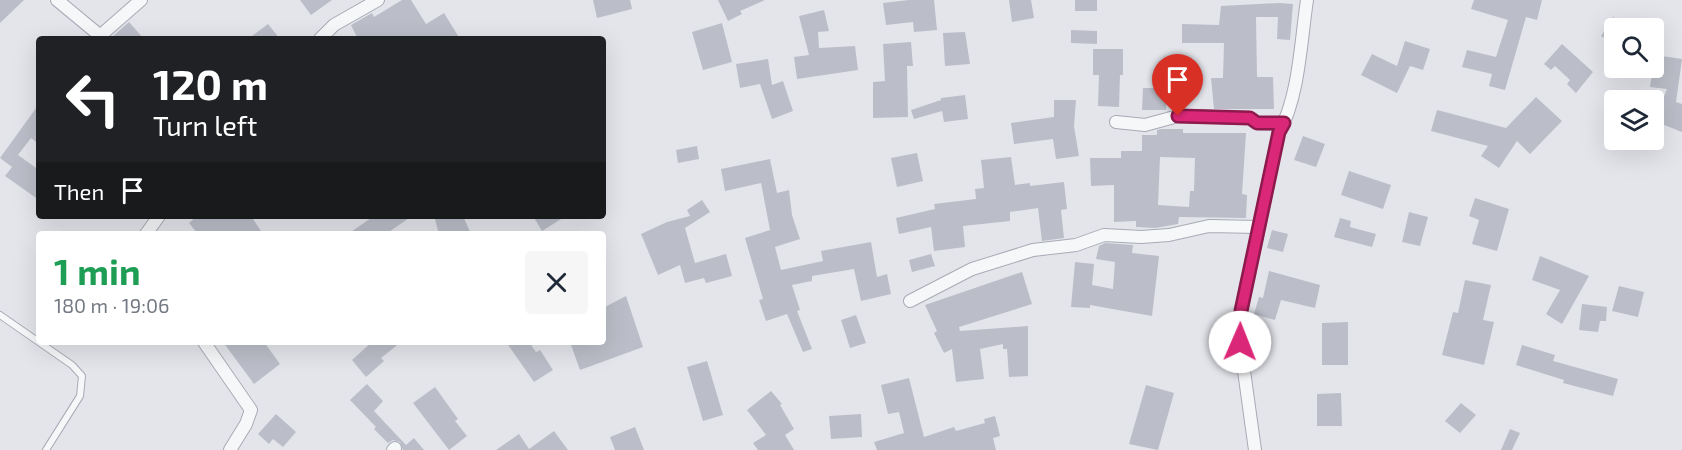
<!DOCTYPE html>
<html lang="en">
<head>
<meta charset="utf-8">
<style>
  body { margin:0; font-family:"Exo 2",sans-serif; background:#f6f6f7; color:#1f2937; height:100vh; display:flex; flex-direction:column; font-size:22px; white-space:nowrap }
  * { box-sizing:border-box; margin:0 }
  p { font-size:20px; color:#747a83 }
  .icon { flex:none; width:33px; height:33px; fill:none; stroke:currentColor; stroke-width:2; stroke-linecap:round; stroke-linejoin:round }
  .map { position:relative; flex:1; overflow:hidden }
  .side { position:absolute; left:36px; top:231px; width:570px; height:114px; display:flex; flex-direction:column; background:#fff; border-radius:6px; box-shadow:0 6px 24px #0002 }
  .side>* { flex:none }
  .hud { position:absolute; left:36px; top:36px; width:570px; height:183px; border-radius:6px; box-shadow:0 6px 24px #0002; background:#202124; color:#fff; overflow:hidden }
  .controls { position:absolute; left:1604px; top:18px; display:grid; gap:12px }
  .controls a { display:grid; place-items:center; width:60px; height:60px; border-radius:6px; background:#fff; box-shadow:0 6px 24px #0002; font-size:30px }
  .pin { position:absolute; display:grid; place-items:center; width:51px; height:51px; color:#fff; margin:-62px -26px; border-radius:50% 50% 50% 0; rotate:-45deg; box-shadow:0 0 6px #0007 }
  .pin .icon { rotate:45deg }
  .me { position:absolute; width:66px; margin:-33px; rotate:1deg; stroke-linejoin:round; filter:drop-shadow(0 0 4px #0008) }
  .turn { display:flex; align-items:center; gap:21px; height:126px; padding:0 18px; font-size:27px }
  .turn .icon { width:78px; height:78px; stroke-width:2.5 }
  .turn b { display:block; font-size:42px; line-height:51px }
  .then { display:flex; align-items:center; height:57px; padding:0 18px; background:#0003; gap:12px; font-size:22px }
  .round { display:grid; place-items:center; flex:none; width:63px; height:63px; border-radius:6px; background:#f6f6f7 }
  .head { display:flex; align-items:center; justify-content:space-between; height:102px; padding:0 18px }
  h1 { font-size:36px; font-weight:700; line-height:45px; color:#1e9e55 }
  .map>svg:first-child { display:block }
</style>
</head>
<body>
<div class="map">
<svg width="1682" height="450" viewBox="0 0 1682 450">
  <rect width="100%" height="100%" fill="#e3e5eb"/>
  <path fill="#bbbec8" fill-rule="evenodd" d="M0 0H24L0 23Z
    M300 0H332L311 15Z
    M402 0H411L426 24 444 13 460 39H358L351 25 372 13 374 17Z
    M593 0H630L632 9 597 18Z
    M718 0H765L740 11 742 14 728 21Z
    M909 0H934L937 30 914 32 913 22 886 25 883 3Z
    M1009 0H1031L1034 18 1012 22Z
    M1075 0H1097V11H1075Z
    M1474 0H1542L1537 20 1526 17 1505 90 1489 86 1492 74 1462 67 1467 50 1496 57 1508 20 1471 9Z
    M1279 3 1293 4 1290 40 1277 39 1278 17H1256L1257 77H1273L1274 109H1214L1211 78H1223L1224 43H1182V24L1219 25 1221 6Z
    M824 10 829 31 818 32 819 48 855 46 858 70 797 79 794 57 809 55 799 16Z
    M1614 16V44L1601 36Z
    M129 22 144 39H112V37Z
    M722 23 732 62 703 70 692 32Z
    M268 24 280 39H248Z
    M1071 30 1097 31V44L1071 43Z
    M965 32 970 64 945 66 943 33Z
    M1405 41 1430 49 1423 70 1410 66 1397 93 1361 75 1372 54 1397 66Z
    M911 42 913 66H907L908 117 873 118V82L885 81 883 44Z
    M1562 44 1593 72 1576 93 1567 84 1570 80 1555 66 1551 70 1544 64Z
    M1093 49H1123V75H1120L1119 107 1098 106 1099 75H1093Z
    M1655 55 1682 59 1676 102 1682 104V132L1654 121 1667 89 1650 87Z
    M768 59 772 85 783 81 793 111 772 119 760 84 740 88 736 64Z
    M1143 88H1167L1166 110H1142Z
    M965 95 968 119 944 122 942 111 914 119 911 110 941 100V98Z
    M1536 97 1562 121 1530 154 1517 141 1499 168 1481 156 1488 146 1431 131 1437 110 1506 128Z
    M1054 100H1076L1074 126 1079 156 1056 159 1053 139 1014 144 1011 123 1054 117Z
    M39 104V144L31 138 18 155 39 170V200L5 176 12 167 0 158Z
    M1162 129H1183V133H1246L1242 194 1247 195 1246 218 1179 217 1178 224 1155 228 1136 227V221L1114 222V185L1091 186 1090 158H1121V151H1142V135H1157V130ZM1160 157 1195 158 1194 191H1190L1189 207 1158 205Z
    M1303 136 1325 144 1316 167 1294 160Z
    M697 146 699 159 678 163 676 150Z
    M917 153 923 181 897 187 891 158Z
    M1011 157 1015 185 1030 183V186L1064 182 1067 209 1061 210 1064 238 1042 241 1038 208 1010 212V221L963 226 965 247 934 251 931 227 899 234 896 218 935 209 934 204 976 199 975 189 984 188 981 160Z
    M770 159 777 193 789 190 792 215 800 239 775 247 781 270 823 261 821 251 871 242 877 277 887 274 891 294 861 301 854 269 812 276V281L792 285 800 310 797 311 812 349 803 352 787 314 766 321 759 300 763 299 745 238 770 230 761 183 725 191 721 169Z
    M1349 171 1391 185 1383 209 1341 195Z
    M1475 198 1509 209 1497 251 1472 244 1479 220 1469 216Z
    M702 200 710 212 685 228 695 263 726 254 732 276 706 283 704 278 685 283 680 265 658 275 641 234 667 222 690 216 687 210Z
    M1409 212 1428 217 1420 246 1402 242Z
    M197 216H251L263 234H198L189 223Z
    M374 216H412L386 234H348Z
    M434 216H463L471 234H439Z
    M533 216H566L542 231Z
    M1340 218 1351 221 1350 227 1376 234 1372 247 1334 237Z
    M1272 230 1288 234 1283 252 1267 248Z
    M1105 243 1133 245 1132 253 1159 256 1152 316 1090 305V308L1071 307 1075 262 1094 264 1092 285 1113 289 1115 262 1096 259 1099 246Z
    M931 254 935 266 912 272 909 260Z
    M1540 256 1589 276 1562 324 1546 314 1560 290 1532 280Z
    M1269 271 1320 285 1315 308 1281 300 1275 320 1254 314 1259 297 1263 298Z
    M1022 272 1032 304 959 327 960 331 1028 326V376L1009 377 1007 349H1003V344L980 349 984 379 956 382 952 349 944 353 934 333 937 331 925 305Z
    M1465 280 1491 285 1483 320 1494 322 1484 365 1442 355 1453 312 1458 313Z
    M1619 286 1644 292 1638 317 1612 311Z
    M626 296 643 347 580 370 570 342H603V308Z
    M1582 304 1607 307 1606 321H1600L1598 332 1579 330Z
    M856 315 866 343 850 348 841 320Z
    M1348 322V365H1322V323Z
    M223 342H264L280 364 254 384Z
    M372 342H401L381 358 384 361 366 377 352 360Z
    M506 342H529L536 352 540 350 553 370 534 382Z
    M1522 345 1555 355 1553 361 1618 379 1613 396 1563 383 1564 380 1516 365Z
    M707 361 723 415 703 421 687 367Z
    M909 378 924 437 954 427 956 431 985 423 984 419 995 416 1000 436 993 438 996 450H877L874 442 904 433 899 412 888 414 881 385Z
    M367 384 383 401 374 411 406 445 414 438 424 450H403L400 442 393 440 388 443 374 429 376 427 350 400Z
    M1146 385 1174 393 1158 450 1129 444Z
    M435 387 458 419 455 421 467 436 449 450 413 403Z
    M771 391 782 404 780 405 794 429 785 435 794 450H758L753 443 766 435 747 410Z
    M1341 393 1342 426H1317V394Z
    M1461 403 1476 415 1460 433 1445 421Z
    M276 414 296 432 283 447 273 439 269 444 258 434Z
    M861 414 862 437 831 439 829 416Z
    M635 427 644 450H615L610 437Z
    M1510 429 1520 433 1512 450H1501Z
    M554 431 568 450H496L519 434 529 449Z"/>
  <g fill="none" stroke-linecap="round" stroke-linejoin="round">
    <defs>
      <path id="lane" d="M0 315 72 365 82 376 80 396 46 450"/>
      <path id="street" d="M57 0 104 39
        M101 35 141 0
        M320 39 334 25 378 0
        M1116 122 1145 125 1178 116 1250 118 1257 123 1284 124
        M146 234 159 216
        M910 301 972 269 1033 250 1076 245 1104 235 1141 237 1169 235 1209 226 1258 227
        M204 342 251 410 246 424 230 450
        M393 450 395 448
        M1255 450 1240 342 1241 311 1279 132C1299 98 1301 39 1307 0"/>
    </defs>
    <use href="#lane" stroke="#a8abb5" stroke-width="8"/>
    <use href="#street" stroke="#a8abb5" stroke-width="14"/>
    <use href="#lane" stroke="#f6f7f9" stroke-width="6"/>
    <use href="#street" stroke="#f6f7f9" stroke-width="12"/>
  </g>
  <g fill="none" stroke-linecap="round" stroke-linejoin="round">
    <defs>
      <path id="route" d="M1178 116 1250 118 1257 123H1284L1279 132 1241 311 1240 342"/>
    </defs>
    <use href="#route" stroke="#8e194d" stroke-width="15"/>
    <use href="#route" stroke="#db2777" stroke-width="10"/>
  </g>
</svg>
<div class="controls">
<a><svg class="icon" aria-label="search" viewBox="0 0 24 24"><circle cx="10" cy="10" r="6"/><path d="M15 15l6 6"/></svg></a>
<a><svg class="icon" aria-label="layers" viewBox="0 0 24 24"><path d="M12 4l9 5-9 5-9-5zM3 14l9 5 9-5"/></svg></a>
</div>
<div class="pin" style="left:1178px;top:116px;background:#d93025"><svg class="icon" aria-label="arrive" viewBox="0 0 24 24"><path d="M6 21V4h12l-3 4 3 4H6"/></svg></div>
<svg class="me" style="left:1240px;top:342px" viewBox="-20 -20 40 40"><circle r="19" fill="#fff"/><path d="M0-13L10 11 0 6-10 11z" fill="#db2777"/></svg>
<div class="hud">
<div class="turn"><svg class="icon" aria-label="left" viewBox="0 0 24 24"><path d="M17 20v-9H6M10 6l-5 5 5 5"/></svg><div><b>120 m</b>Turn left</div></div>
<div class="then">Then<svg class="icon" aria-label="arrive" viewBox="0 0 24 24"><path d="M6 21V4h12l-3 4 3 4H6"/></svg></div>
</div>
<section class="side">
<div class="head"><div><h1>1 min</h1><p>180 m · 19:06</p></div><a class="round"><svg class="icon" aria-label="close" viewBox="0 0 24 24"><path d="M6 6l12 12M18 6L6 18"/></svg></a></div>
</section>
</div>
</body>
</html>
